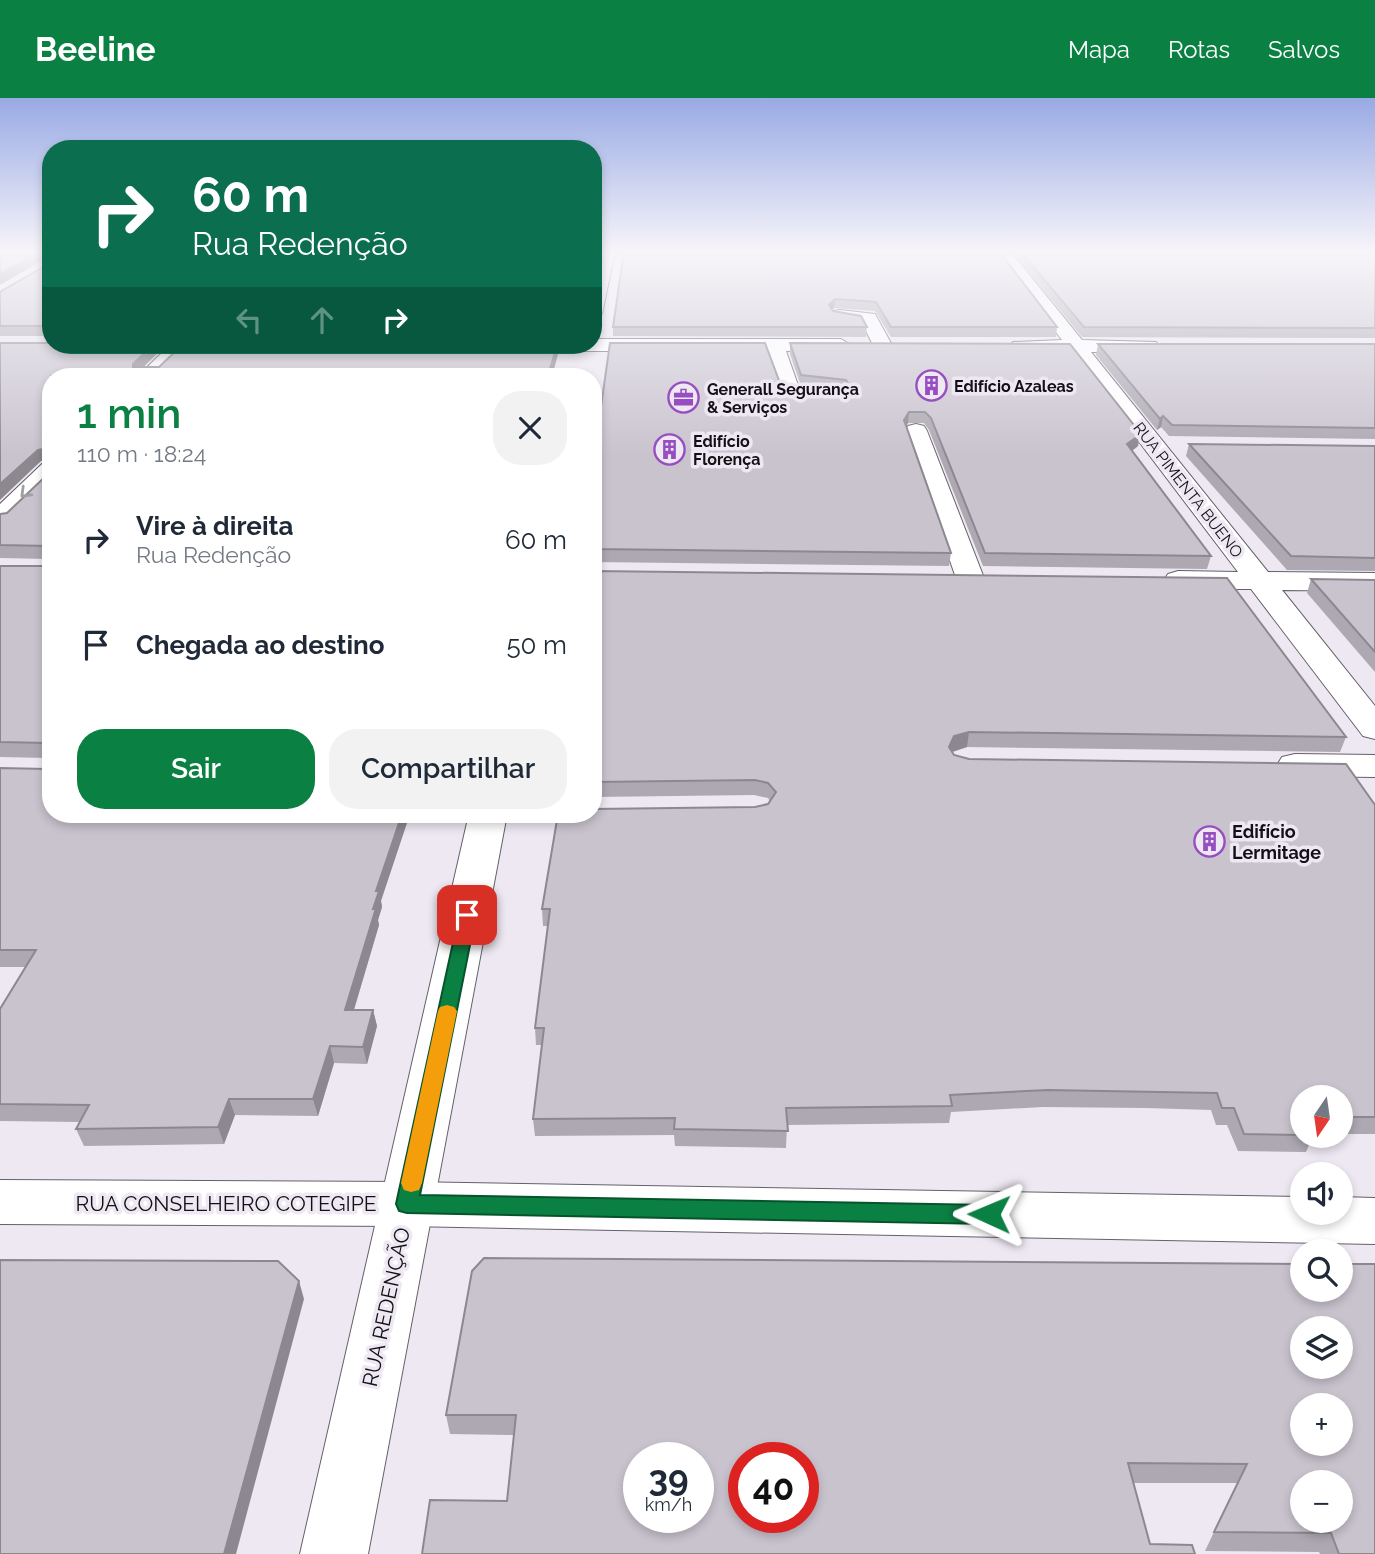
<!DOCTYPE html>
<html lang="pt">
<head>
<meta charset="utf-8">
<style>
  body { margin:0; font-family:Raleway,sans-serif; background:#f2f2f3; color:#1f2937; height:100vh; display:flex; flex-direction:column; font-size:26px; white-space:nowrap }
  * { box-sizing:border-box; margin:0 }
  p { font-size:23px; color:#747a83 }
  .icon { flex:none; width:38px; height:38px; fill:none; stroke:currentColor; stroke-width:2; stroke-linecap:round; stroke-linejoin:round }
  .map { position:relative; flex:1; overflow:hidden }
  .panel { position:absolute; left:42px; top:270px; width:560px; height:455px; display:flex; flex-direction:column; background:#fff; border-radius:28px; box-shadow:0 4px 10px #0003 }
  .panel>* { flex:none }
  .top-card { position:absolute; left:42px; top:42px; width:560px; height:214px; border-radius:28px; box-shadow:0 4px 10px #0003; background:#0b6e4f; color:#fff; overflow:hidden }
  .needle { width:46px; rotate:193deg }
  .fabs { position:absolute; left:1290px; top:987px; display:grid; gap:14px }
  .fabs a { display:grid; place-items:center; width:63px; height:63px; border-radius:50%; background:#fff; box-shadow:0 4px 10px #0003; font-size:35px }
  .speed { position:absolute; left:623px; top:1344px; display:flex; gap:14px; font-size:35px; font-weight:700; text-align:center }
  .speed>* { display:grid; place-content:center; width:91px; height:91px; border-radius:50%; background:#fff; box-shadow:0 4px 10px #0003; line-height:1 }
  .speed small { font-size:18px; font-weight:400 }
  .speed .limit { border:10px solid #d22; background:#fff; color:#111 }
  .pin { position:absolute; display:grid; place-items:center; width:60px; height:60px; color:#fff; margin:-30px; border-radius:14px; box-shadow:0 4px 10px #0006 }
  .me { position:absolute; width:77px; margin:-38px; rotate:271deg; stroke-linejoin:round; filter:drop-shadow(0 0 5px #0008) }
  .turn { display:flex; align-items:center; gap:24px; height:147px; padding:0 35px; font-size:32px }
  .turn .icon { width:91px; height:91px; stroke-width:2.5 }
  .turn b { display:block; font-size:49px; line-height:60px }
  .lanes { display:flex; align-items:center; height:66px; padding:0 35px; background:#0003; justify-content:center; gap:35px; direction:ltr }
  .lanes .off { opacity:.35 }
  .round { display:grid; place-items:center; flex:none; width:74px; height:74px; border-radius:28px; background:#f2f2f3 }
  .head { display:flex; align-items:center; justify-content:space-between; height:119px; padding:0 35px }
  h1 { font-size:42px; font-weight:600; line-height:52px; color:#0b8043 }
  .primary-button { display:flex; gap:14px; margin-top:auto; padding:14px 35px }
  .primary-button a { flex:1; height:80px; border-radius:28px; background:#0b8043; color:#fff; font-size:28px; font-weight:600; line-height:80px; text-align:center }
  .primary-button a+a { background:#f2f2f3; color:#1f2937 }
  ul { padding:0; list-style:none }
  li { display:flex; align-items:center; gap:21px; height:105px; padding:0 35px }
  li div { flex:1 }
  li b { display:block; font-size:26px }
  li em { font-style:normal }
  header { display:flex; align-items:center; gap:42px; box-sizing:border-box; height:98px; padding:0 35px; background:#0b8043; color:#fff }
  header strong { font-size:33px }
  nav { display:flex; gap:38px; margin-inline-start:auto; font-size:24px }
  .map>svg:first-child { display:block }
</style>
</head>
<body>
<header>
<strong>Beeline</strong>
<nav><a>Mapa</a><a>Rotas</a><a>Salvos</a></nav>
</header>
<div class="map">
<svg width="1375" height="1456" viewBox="0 0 1375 1456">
  <rect width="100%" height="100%" fill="#eee8f3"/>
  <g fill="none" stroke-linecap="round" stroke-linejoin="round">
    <defs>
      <path id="street" d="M599 153H615L602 216 593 221V177Z
        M994 153H1010L1082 242 1156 244 1159 248 1156 252 1149 254H1091L1268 474 1375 475V493L1282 492 1375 608V641L1363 638 1251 491H1178L1168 488 1164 482 1168 476 1178 473 1238 474 1071 254 1013 252 1010 248 1013 244 1062 242Z
        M840 212 875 216 892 247 889 251H875L862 225 834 221 831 217 834 213Z
        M593 241H841L851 247 848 251 786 253 799 290 843 294 846 299 843 304 835 305 783 301 768 264 766 253H506L496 247H593Z
        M170 247H191L160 278H138Z
        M916 326 924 328 927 333 984 480 980 486 970 489 960 486 956 480 905 333 908 328Z
        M51 364V385L9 426 0 428V406L42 366Z
        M1295 656 1375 657V679L1295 678 1282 675 1277 667 1282 659Z
        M469 716H507L368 1456H300Z"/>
      <path id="secondary" d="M0 1082 407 1084 1302 1099V1115H1340V1099L1375 1100V1146L407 1128 0 1126Z"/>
    </defs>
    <use href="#street" stroke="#656069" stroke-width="2"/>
    <use href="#secondary" stroke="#656069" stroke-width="2"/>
    <use href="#street" fill="#fff" fill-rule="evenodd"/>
    <use href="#secondary" fill="#fff" fill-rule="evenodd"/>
  </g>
  <path fill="#ada8b1" d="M0 153H51V238H0V194L50 165V158Z
    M617 153H999L1057 229 1056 239H891L875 213 834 210 832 213 867 229 866 239 613 238V229L623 156 617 154Z
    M1012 153 1375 154V240L1082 239Z
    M790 245 1138 348 1132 353 1211 458 1207 471 983 468 929 332 924 325H908L906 329 951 455 949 468 593 464V365L783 293 836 297 846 294 845 293 801 288 790 256Z
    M1098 246H1375V341L1169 338 1161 329 1157 332 1096 257Z
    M51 247H166L143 269 558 256 552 278H51L381 803 382 809 378 822 379 827 354 912H373L377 928 367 966 334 965 318 1018 235 1017 224 1046 84 1048 76 1031 80 1024 0 1023V911L26 869H0V670L47 671V660L0 659V468H47L49 466V461L0 460V416L7 415 49 375V362L41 363Z
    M1189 346 1375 348V473L1287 472 1186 358Z
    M593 473 1346 639 1340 654 967 649 952 654 954 657 969 661 1375 707V1036H1340V999H1302V1038H1313L1306 1054 1238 1053 1227 1027H1216L1211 1012 1146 1010 1043 1009 951 1014 949 1025 787 1027 786 1050 675 1048 674 1037 535 1038 533 1021 542 947H536L535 930 548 828H543L542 811 755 709 768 706 770 703 768 700 754 697 593 699Z
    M1311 481 1375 482V574L1307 495Z
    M1302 1166 1375 1456H1320L1319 1454 1205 1453 1237 1385H1133L1150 1446 1195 1456 507 1403 514 1337 450 1336 446 1317Z"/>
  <path fill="#8d8890" d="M41 153H48L50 158 0 187V176Z
    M835 201 834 210 828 217 829 207Z
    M153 247H166L136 276 133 269V266Z
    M558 247V256L552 278H548Z
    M909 314 908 325 903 334 904 322Z
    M1163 318 1161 329 1157 332 1160 321Z
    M1141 336 1138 348 1125 358 1127 346Z
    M49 350 51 362 41 363 0 402V386L38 352Z
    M969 634 967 649 952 654 949 649 954 638Z
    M402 716H410L381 803 382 809 378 822 379 827 349 928 345 912 373 811 376 793Z
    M373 912 377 928 367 966 363 949Z
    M330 948 334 965 318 1018 313 1001Z
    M229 1001 235 1017 224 1046 218 1029Z
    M299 1183 304 1201 236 1456H224Z"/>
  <path fill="#c9c3ce" stroke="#8d8890" stroke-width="2" fill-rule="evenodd" d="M0 153H41L0 176Z
    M51 153V234L48 228H0V194L50 165Z
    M624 153H999L1057 229H891L876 204 835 201 829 207 833 213 861 218 867 229H613Z
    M1020 153 1375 154V230L1084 229Z
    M51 244V247H153L133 266V269H159L182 247H557L548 278H51V716H402L376 793H379L373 811 376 810 345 912H373L363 949 330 948 313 1001H229L218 1029 76 1031 89 1007 0 1006V911L36 852H0V670L47 671V645L0 644V468H47L49 466V448L0 447V416L7 415 49 375V350L38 352 0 386V245H48Z
    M610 245H765L783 293 836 297 846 294 849 287 846 282 801 277 790 245 1070 246 1141 336 1127 346 1211 458 985 455 931 320 925 314H909L904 322 951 455 593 451V365Z
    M1098 246H1375V330L1172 327 1163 318 1160 321Z
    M1189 346 1375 348V460L1291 458Z
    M593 473 1227 480 1346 639 969 634 954 638 949 649 954 657 969 661 1346 666 1375 707V1019H1340V999H1302V1037L1244 1036 1234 1010H1222L1217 995 1047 992 950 997 952 1008 786 1010 788 1033 674 1031 675 1020 533 1021 544 930H535L550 811H542L558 716H593V711L755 709 768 706 776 694 768 685 755 682 593 684Z
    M1311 481 1375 482V554Z
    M484 1160 1302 1166V1192H1340V1166H1375V1456H1339L1331 1435 1214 1434 1247 1366 1128 1365 1150 1446 1192 1447 1195 1456H422L430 1402 507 1403 516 1317H446L472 1173ZM1302 1230H1340V1269H1302ZM1302 1307H1340V1346H1302ZM639 1360H698V1419H639ZM744 1360H803V1419H744ZM1302 1384H1340V1423H1302Z
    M0 1162 278 1163 299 1183 224 1456H0Z"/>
  <defs><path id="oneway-chevron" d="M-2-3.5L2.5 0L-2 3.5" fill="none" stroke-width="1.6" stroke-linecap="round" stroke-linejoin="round" transform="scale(1.75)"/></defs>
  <use stroke="#a1a0a1" href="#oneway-chevron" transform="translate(25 395) rotate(136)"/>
  <linearGradient id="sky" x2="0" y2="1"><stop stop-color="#99aae4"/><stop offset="0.43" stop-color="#f7f5fa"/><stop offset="1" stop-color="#f7f5fa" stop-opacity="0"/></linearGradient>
  <rect width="1375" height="357" fill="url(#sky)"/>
  <path fill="#0b8043" stroke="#07532c" stroke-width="2" d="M467 811 476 817 420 1097 989 1107 997 1110 1001 1116 997 1123 989 1126 407 1115 399 1113 396 1106 459 817Z"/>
  <path fill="#f59e0b" d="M447 907 454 909 457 913 422 1085 419 1092 411 1094 404 1092 401 1085 438 913 440 909Z"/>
  <defs>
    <symbol id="building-ring" viewBox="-11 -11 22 22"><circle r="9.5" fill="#eee8f3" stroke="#964ec1" stroke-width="1.5"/><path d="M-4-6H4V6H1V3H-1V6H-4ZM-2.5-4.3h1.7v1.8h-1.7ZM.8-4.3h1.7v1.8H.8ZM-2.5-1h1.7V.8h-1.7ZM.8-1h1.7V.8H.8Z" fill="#964ec1"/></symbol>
    <symbol id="office-ring" viewBox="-11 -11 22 22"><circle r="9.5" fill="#eee8f3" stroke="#964ec1" stroke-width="1.5"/><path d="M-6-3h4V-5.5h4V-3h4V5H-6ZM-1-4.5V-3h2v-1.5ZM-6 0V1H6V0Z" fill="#964ec1"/></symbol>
  </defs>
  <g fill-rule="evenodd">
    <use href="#building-ring" x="914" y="270" width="35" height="35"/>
    <use href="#office-ring" x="666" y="282" width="35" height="35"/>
    <use href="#building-ring" x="652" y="334" width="35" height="35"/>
    <use href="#building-ring" x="1192" y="726" width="35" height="35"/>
  </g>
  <g text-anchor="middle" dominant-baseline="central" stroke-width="7" stroke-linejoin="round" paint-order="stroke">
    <g font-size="16" font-weight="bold" fill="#131115" stroke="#eee8f3" text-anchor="start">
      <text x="954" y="288">Edifício Azaleas</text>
      <text x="707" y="291">Generall Segurança<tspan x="707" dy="18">&amp; Serviços</tspan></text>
      <text x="693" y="343">Edifício<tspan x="693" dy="18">Florença</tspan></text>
    </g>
    <g font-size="16" fill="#131115" stroke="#eee8f3">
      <text transform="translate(1188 392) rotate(52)">RUA PIMENTA BUENO</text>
    </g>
    <g font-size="18" font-weight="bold" fill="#131115" stroke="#eee8f3" text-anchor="start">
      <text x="1232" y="733">Edifício<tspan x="1232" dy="21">Lermitage</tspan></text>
    </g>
    <g font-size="21" fill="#131115" stroke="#eee8f3">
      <text x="226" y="1105">RUA CONSELHEIRO COTEGIPE</text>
      <text transform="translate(386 1209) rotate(-78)">RUA REDENÇÃO</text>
    </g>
  </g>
</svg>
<div class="fabs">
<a><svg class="needle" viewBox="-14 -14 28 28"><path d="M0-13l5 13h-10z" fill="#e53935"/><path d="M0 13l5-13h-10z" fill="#747a83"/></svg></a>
<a><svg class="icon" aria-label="sound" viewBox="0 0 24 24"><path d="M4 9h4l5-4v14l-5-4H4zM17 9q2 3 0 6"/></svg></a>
<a><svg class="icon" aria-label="search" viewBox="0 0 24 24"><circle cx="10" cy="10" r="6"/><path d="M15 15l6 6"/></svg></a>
<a><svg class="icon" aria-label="layers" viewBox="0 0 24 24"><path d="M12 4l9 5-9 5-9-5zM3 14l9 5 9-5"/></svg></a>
<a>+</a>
<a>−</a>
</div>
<div class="speed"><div>39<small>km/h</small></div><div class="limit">40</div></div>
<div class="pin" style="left:467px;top:817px;background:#d93025"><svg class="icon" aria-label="arrive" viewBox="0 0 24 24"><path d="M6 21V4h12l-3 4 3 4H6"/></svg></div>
<svg class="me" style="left:989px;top:1116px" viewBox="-20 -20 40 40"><path d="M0-17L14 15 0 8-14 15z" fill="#0b8043" stroke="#fff" stroke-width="4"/></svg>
<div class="top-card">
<div class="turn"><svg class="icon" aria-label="right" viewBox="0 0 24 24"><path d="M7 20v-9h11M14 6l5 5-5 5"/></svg><div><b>60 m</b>Rua Redenção</div></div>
<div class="lanes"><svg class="icon off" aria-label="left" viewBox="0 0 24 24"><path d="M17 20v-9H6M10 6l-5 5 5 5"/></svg><svg class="icon off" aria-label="ahead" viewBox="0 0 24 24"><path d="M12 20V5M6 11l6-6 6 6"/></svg><svg class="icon" aria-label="right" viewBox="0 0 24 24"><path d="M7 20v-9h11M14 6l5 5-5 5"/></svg></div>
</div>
<section class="panel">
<div class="head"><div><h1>1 min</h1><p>110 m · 18:24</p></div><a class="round"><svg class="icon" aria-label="close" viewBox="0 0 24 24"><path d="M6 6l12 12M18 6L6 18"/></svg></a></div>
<ul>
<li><svg class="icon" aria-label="right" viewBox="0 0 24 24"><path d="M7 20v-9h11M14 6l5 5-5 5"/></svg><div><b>Vire à direita</b><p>Rua Redenção</p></div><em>60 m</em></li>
<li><svg class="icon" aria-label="arrive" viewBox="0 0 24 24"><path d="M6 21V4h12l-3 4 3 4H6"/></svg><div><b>Chegada ao destino</b></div><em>50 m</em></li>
</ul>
<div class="primary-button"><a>Sair</a><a>Compartilhar</a></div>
</section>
</div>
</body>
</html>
